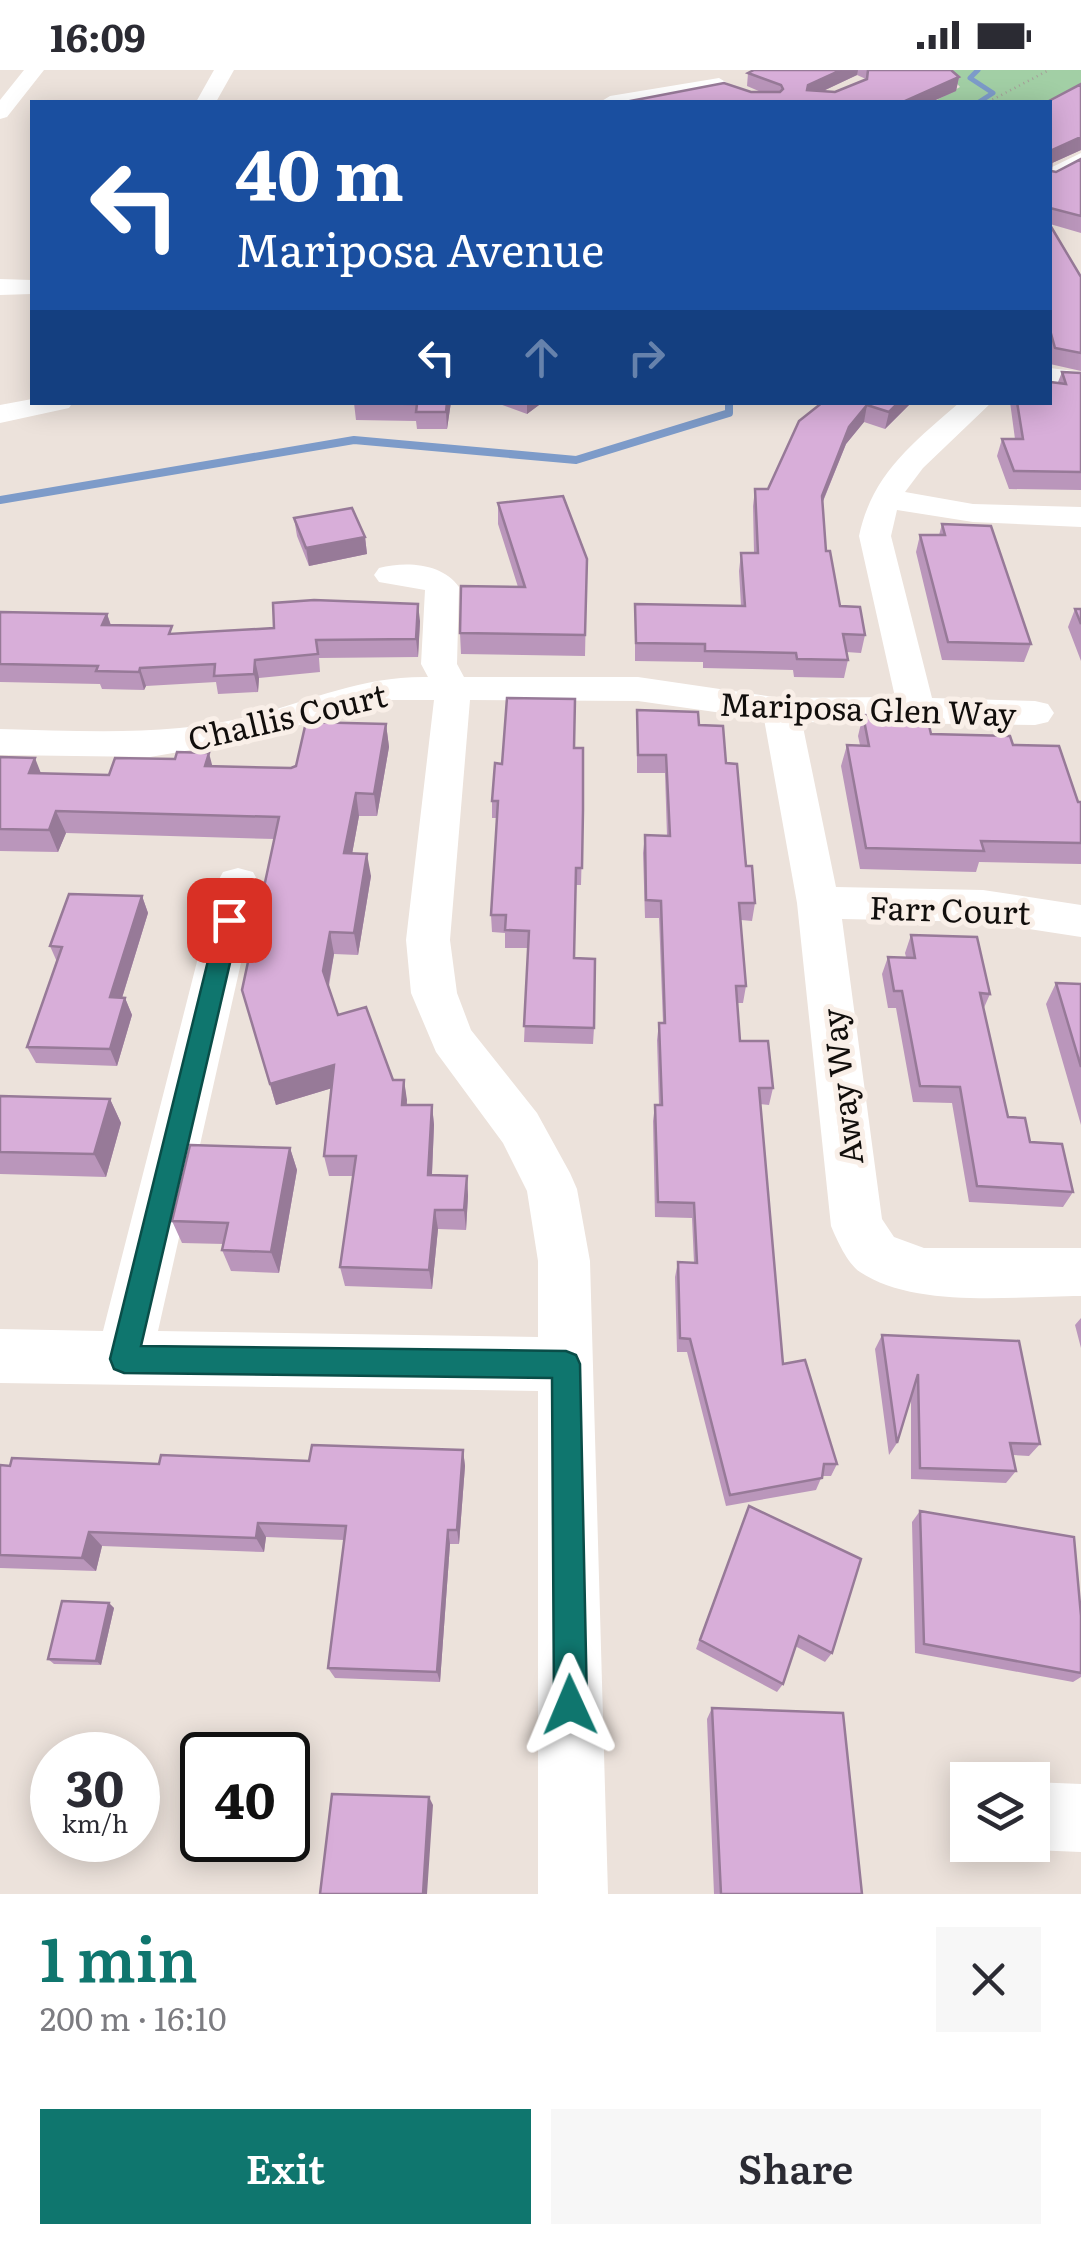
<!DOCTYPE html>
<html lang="en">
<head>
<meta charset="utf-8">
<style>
  body { margin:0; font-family:Literata,serif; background:#f7f7f7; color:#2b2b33; height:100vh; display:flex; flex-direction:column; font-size:38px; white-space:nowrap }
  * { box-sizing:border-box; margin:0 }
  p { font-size:32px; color:#7c7c81 }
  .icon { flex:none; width:55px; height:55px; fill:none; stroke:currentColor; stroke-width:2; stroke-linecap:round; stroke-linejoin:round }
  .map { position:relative; height:1824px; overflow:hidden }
  .sheet { display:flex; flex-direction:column; background:#fff; flex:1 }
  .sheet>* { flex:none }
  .top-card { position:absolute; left:30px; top:30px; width:1022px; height:305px; border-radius:0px; box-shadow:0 5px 25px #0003; background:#1a4fa0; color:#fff; overflow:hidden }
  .fabs { position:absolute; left:950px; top:1692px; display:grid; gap:20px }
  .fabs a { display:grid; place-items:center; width:100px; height:100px; border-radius:0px; background:#fff; box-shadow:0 5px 25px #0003; font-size:50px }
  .speed { position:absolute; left:30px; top:1662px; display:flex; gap:20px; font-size:50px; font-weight:700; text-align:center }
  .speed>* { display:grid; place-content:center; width:130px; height:130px; border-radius:50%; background:#fff; box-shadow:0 5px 25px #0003; line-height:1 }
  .speed small { font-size:25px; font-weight:400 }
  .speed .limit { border:5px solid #111; border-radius:15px; background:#fff; color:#111 }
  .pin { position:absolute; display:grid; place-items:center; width:85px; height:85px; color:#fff; margin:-42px; border-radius:20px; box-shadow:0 5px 15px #0006 }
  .me { position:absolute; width:110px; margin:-55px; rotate:359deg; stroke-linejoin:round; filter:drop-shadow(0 0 8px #0008) }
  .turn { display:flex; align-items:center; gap:35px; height:210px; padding:0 40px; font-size:45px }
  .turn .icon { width:130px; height:130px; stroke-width:2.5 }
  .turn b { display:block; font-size:70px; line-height:85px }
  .lanes { display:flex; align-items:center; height:95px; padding:0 40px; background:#0003; justify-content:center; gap:50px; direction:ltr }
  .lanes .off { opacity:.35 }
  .round { display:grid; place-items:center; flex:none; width:105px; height:105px; border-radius:0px; background:#f7f7f7 }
  .headline { display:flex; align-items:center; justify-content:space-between; height:170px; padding:0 40px }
  h1 { font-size:60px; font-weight:600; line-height:75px; color:#0f766e }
  .action { display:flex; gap:20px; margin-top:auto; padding:20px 40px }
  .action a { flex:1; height:115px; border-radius:0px; background:#0f766e; color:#fff; font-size:40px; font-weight:600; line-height:115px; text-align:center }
  .action a+a { background:#f7f7f7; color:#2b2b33 }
  .status { display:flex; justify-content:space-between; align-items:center; height:70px; padding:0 50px; background:#fff; direction:ltr }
  .status svg { height:28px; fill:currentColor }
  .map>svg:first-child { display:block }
</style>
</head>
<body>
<div class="status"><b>16:09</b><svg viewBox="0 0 49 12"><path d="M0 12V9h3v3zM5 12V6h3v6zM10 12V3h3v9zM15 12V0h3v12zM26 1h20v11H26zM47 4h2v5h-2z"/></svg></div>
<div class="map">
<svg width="1081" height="1824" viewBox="0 0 1081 1824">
  <rect width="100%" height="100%" fill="#ece2db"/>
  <path fill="#a2cfa5" d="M945 0H1081V20L1050 32H933L960 17Z"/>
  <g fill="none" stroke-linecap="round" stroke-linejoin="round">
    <path stroke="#7d9bc9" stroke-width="5" d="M978 0 970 8 993 23 979 32"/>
    <path stroke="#7d9bc9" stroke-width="8" d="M0 430 354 370 576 390 729 343V332"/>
    <path stroke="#a69e99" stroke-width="2.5" stroke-dasharray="1 4" stroke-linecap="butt" d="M988 32 1049 0"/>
    <path fill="#fff" fill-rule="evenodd" d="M24 0H44L7 47 0 49V30Z
      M214 0H234L216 32H196Z
      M719 8 729 14 726 18 643 32H600L610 26Z
      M1081 83V98L1050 114V98Z
      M0 209 32 210V224L0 225Z
      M1050 298 1081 302V318L1050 314Z
      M32 329V332H73L69 338 0 353V335Z
      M960 332H992L923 398 905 422 973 434 1081 437V457L973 452 897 440 891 466 932 628 1035 631 1048 634 1054 643 1048 652 1035 655 802 652 836 817 983 820 1081 835V867L983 852 842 849 882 1149 894 1167 924 1178H1081V1226C1016 1226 915 1239 860 1202 847 1193 837 1170 831 1156L797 833 764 649 638 631 470 630 450 870 457 923 471 960 537 1043 570 1103 577 1119 590 1191 608 1824H538V1321L0 1313V1259L103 1261 217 813 223 802 238 798 253 802 259 813 158 1261 538 1267V1191L527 1121 503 1073 436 982 411 923 406 870 434 630H391L350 638 261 668 150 687 0 685V659C85 661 171 667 255 645 316 629 362 606 428 607L421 594 425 520 379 512 374 505 379 498C406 491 442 493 459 517L457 594 464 607H638L781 628 895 627 859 466C872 404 913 373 960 332Z
      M1032 1712 1081 1714V1782L1032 1780 1019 1775H1032Z"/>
  </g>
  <path fill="#ba96bb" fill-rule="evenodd" d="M754 0H951L959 7 956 21 931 32H625L761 22 747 16 748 3ZM857 5 866 9 835 22 823 21Z
    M1050 32 1081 80 1052 93 1051 101 1056 102 1081 89V163L1050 154Z
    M1050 155 1081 207V301L1050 294Z
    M1062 302 1081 303V420L1009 419 997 386 1002 369H1015L1010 332H1050Z
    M451 332 447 359H417L416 351 356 350 354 333Z
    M494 332H543L527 344Z
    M823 332H912L885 359 864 352 846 374 822 434 826 481 840 536 865 565 861 583 846 582 848 590 844 608 794 607 793 600 703 598V592L635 591V534L741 536 739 501 741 483H754L753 436 755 419H768Z
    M498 433 587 489 585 586 461 584 460 563 518 517 498 454Z
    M294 448 365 467 367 484 309 496 297 466Z
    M942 454 1031 574 1024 592 942 590 916 482 920 465H939Z
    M1075 539H1081V591L1068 557Z
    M0 542 107 544 111 555 174 564 420 551 418 587 319 588 320 602 259 608 258 622 218 624 216 612 146 616 144 620 102 619 100 614 0 612Z
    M637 640 699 655 726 693 755 833 752 851 741 850 746 916 743 933H737L740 971 773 1018 769 1035 760 1034 783 1294 837 1394 831 1406H822L816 1420 726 1436 687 1282H677L675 1207 678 1192 694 1193 692 1148 655 1147 653 1051 655 1035H659L657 970 659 953H663L659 848H645L643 783 645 765 667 766 665 703H637Z
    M863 645 931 664 1013 675 1078 732H1081V794L979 792 976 802 860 799 841 696 847 675H860L858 666Z
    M386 654 389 677 377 746H359L352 784 371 806 358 885 334 884 329 916 338 945 393 1010H404L407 1035H432L434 1055 432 1105 467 1106 468 1126 466 1160 438 1159 432 1219 345 1216 340 1197 353 1106H329L324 1086 332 1018 276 1035 242 920 275 769 66 763 58 782 0 781V687L41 703 109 705 213 697 291 698Z
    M574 678 583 740 581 815H576L574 888 594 958 593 974 524 972 528 878H505V863L492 862 491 845 497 748H492V731L502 694Z
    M142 826 148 843 122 928H125L132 945 117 996 36 993 27 977 57 892 50 876Z
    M911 865 990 924 983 940 1008 1047 1073 1122 1063 1137 969 1132 952 1033 913 1032 896 938H888L882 904 888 887H906L905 883Z
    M1056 913 1081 914V1055L1046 934Z
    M0 1026 110 1029 121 1053 106 1107 0 1104Z
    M290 1078 297 1100 279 1203 231 1201 222 1180 224 1174 182 1173 172 1151Z
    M1081 1248V1278L1075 1255Z
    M882 1265 1040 1374 1029 1386 1013 1385 1016 1401 1006 1413 911 1409V1328L897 1373 889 1385 875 1279Z
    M463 1380 465 1396 459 1474H450L440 1612 335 1608 328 1598 344 1470 266 1467 264 1482 102 1476 96 1501 0 1498V1395L309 1391Z
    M749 1436 832 1583 825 1592 795 1576 783 1614 777 1622 696 1579Z
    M920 1441 1081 1546V1607L1073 1612 915 1583 912 1452Z
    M109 1533 114 1538 101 1595 54 1594 48 1589Z
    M712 1638 862 1824H714L707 1649Z"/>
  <path fill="#977a98" d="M841 0H858L857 5 806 29 808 15Z
    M959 7 956 21 931 32H903Z
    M1081 67V80L1050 94 1052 80Z
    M447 332H451L447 359 446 342Z
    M527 332H543L527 344Z
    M899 332H912L885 359 889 342Z
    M867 335 864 352 846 374 818 443 822 426 849 357Z
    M365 467 367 484 309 496 306 478Z
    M418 534 420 551 418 587 416 569Z
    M107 544 113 562 102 555Z
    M255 590 259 608 258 622 254 604Z
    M140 598 146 616 144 620 139 602Z
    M386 654 389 677 377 746 374 724Z
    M209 683 215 706 205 696Z
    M35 688 44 711 29 703Z
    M356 723 359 746 348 806 344 783Z
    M56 741 66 763 58 782 49 760Z
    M367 784 371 806 358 885 354 863Z
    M142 826 148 843 117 944 110 927Z
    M330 862 334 884 327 922 323 901Z
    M125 928 132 945 117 996 110 979Z
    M334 995 339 1016 276 1035 270 1014Z
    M404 1010 407 1030 405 1056 402 1035Z
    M110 1029 121 1053 106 1107 94 1084Z
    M432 1035 434 1055 431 1125 428 1105Z
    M290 1078 297 1100 279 1203 271 1182Z
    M467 1106 468 1126 466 1160 464 1140Z
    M435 1140 438 1159 432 1219 429 1200Z
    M463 1380 465 1396 459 1474 457 1460Z
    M258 1453 266 1467 264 1482 256 1468Z
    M448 1460 450 1474 440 1612 437 1602Z
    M89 1462 102 1476 96 1501 82 1488Z
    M109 1533 114 1538 101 1595 96 1591Z
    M429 1727 433 1735 427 1824H423Z"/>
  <path fill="#d8aed9" stroke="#977a98" stroke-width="2.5" d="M754 0H841L808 15 807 20 835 22 867 9 868 0H951L959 7 903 32H625L724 13 751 22H780L783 19 781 15 748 3Z
    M1081 14V67L1052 80 1051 101 1056 102 1081 89V146L1050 138V32H1047Z
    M1050 155 1081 207V283L1055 278 1050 260Z
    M1062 302 1081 303V402L1014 401 1002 369H1023L1017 332H1050V312L1066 314Z
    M447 332 446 342H416L417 334 354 333Z
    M823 332H899L889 342 867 335 849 357 822 426 826 481H830L840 536 860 537 865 565 843 564 848 590 797 589 796 583 705 581V574L636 573 635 534 745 536 741 483H758L755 419H768L799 351Z
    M563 426 587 489 585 565 460 563 461 516 525 517 498 433Z
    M352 438 365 467 306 478 294 448Z
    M942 454 991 456 1031 574 948 572 920 465H945Z
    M314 530 418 534 416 569 316 570 318 584 255 590 254 604 214 606 215 594 140 598 139 602 96 601 98 596 0 594V542L107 544 102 555 172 556 169 564 274 558 273 533Z
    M1075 539H1081V554Z
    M507 628 575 629 574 678H583V740L582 798H576L574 888 595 889 594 958 524 956 529 861 505 860 506 845H491L498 731H492L495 693 502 694Z
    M637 640 698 642 699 655 723 656 726 693 737 694 746 796H752L755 833H739L746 916H736L740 971H768L773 1018H759L783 1294 805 1290 837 1394H824L822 1408 730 1425 690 1269 680 1268 678 1192 697 1193 694 1133 658 1132 655 1035H662L659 953H665L661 831 646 830 645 765 670 766 666 685H638Z
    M863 645 927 647 931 664 1010 666 1013 675 1059 676 1078 732H1081V773L981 771 984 781 866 778 847 675 869 676Z
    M306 652 386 654 374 724 356 723 344 783 367 784 354 863 330 862 323 901 338 945 366 937 393 1010H404L402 1035H432L428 1105 467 1106 464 1140H435L429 1200 340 1197 356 1086H324L334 995 270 1014 242 920 279 747 56 741 49 760 0 759V687L35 688 29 703 109 705 115 688 175 689 177 682 209 683 205 696 291 698 296 696Z
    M69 824 142 826 110 927 125 928 110 979 27 977 62 877 50 876Z
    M911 865 977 867 990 924 980 923 1008 1047 1025 1048 1030 1072 1062 1074 1073 1122 977 1116 960 1017 920 1016 902 921H894L888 887 915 888Z
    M1056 913 1081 914V997Z
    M0 1026 110 1029 94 1084 0 1082Z
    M190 1075 290 1078 271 1182 222 1180 228 1153 172 1151Z
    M882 1265 1019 1271 1040 1374 1010 1373 1016 1401 920 1398 918 1304 897 1373Z
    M312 1375 463 1380 457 1460H448L437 1602 328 1598 346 1456 258 1453 256 1468 89 1462 82 1488 0 1485V1395L10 1396 12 1388 159 1394 161 1385 309 1391Z
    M749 1436 861 1489 832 1583 799 1566 783 1614 700 1570Z
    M920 1441 1074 1467 1081 1546V1603L924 1574Z
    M62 1531 109 1533 96 1591 48 1589Z
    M712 1638 843 1643 862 1824H721Z
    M332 1724 429 1727 423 1824H320Z"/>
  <path fill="#0f766e" stroke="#0a4d48" stroke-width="2.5" d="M229 842 240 850 141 1276 566 1281 576 1285 580 1294 587 1635 582 1646 570 1651 559 1646 554 1635 552 1308 124 1303 114 1299 110 1289 218 850Z"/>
  <g text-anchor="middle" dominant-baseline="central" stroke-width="10" stroke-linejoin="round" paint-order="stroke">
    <g font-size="32" fill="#110e0c" stroke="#f9efe8">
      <text transform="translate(868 637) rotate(2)">Mariposa Glen Way</text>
      <text transform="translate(287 645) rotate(-13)">Challis Court</text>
      <text transform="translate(950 838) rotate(2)">Farr Court</text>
      <text transform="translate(840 1017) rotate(-97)">Away Way</text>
    </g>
  </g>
</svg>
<div class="fabs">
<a><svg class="icon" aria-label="layers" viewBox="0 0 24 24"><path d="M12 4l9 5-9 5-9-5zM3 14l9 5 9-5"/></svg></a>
</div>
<div class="speed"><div>30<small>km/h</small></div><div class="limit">40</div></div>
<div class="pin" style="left:229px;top:850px;background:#d93025"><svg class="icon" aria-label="arrive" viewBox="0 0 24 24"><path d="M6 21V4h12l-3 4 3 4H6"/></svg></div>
<svg class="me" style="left:570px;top:1635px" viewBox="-20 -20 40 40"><path d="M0-17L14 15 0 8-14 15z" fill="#0f766e" stroke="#fff" stroke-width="4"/></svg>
<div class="top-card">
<div class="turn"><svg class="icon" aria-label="left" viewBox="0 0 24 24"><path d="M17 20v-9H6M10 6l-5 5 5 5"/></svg><div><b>40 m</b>Mariposa Avenue</div></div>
<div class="lanes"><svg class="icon" aria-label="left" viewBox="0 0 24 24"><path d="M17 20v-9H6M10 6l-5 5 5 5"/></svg><svg class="icon off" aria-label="ahead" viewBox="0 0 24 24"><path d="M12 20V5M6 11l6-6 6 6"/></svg><svg class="icon off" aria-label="right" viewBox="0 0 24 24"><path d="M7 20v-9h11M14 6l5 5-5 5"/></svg></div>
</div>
</div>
<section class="sheet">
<div class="headline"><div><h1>1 min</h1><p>200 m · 16:10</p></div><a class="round"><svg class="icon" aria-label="close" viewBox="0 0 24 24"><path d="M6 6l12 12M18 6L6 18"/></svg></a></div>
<div class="action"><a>Exit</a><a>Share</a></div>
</section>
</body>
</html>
